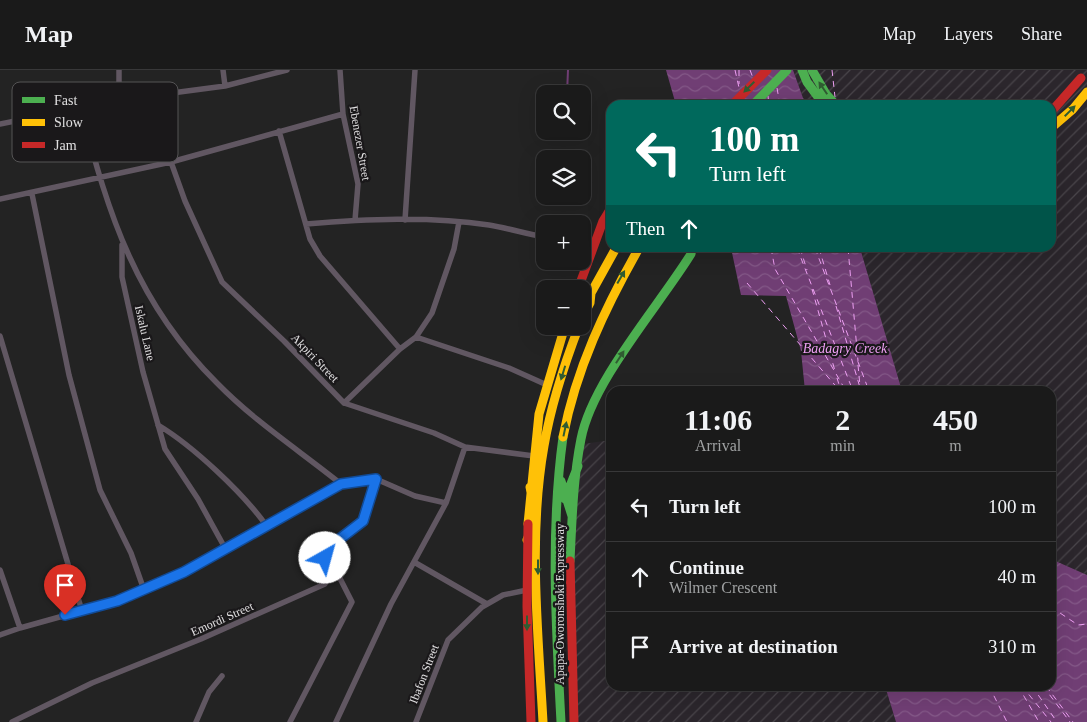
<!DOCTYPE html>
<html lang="en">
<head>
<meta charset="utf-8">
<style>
  body { margin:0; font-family:"Times New Roman",serif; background:#232323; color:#f1f3f6; height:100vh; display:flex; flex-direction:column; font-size:19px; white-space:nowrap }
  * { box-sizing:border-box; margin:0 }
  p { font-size:16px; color:#9fa1a2 }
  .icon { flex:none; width:28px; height:28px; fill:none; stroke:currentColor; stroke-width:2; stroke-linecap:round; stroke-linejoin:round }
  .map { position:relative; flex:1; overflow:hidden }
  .sheet { position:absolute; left:606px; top:316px; width:450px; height:305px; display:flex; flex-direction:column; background:#1a1a1a; border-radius:15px; box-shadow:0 5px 20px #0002,0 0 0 1px #383839 }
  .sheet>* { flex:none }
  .hud { position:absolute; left:606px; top:30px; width:450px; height:152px; border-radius:15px; box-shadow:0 5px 20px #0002,0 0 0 1px #383839; background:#00695c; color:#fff; overflow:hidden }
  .fabs { position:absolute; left:536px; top:15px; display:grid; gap:10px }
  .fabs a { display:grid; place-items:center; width:55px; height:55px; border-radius:10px; background:#1a1a1a; box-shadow:0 5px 20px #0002,0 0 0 1px #383839; font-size:25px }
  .pin { position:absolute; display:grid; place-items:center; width:42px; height:42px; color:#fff; margin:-51px -21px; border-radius:50% 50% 50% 0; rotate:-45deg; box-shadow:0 0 5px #0007 }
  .pin .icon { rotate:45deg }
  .me { position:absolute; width:55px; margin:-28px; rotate:38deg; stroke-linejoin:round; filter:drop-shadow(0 0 4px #0008) }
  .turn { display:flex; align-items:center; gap:18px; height:105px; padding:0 20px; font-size:22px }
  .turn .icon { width:65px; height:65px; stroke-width:2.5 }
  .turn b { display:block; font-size:35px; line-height:42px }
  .then { display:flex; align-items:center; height:48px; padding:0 20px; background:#0003; gap:10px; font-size:19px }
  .eta { display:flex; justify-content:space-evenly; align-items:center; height:85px; text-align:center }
  .eta b { font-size:30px; font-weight:700; line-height:35px }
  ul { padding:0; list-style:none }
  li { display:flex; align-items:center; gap:15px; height:70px; padding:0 20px; border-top:1px solid #383839 }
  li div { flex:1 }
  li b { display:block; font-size:19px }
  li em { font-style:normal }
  header { display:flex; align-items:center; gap:30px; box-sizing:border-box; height:70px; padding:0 25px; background:#1a1a1a; border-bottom:1px solid #383839 }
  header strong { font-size:24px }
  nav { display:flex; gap:28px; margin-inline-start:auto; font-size:18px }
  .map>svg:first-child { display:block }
</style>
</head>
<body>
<header>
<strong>Map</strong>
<nav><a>Map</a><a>Layers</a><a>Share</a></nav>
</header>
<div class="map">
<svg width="1087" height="652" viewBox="0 0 1087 652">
  <defs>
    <pattern id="industrial-furrows" width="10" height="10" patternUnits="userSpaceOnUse" patternTransform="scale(1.25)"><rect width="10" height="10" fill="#2b262c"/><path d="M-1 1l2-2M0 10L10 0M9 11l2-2" fill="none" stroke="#49454a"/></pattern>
    <pattern id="water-waves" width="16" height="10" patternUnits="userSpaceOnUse" patternTransform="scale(1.25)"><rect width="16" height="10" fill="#703e74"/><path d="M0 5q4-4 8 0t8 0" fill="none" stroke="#845988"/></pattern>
  </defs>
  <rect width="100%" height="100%" fill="#232323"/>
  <path fill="url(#industrial-furrows)" d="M793 0H1087V505L1051 489V321H902L860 178H1051V35H809L803 28Z
    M611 370V616H885L896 652H574L571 473 583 374Z"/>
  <path fill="url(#water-waves)" d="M666 0H793L803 28 809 35H676Z
    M731 178H860L902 321H805L801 281 786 226 741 225Z
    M1051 489 1087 505V652H896L885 616H1051Z"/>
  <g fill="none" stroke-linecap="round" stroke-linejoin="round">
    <path stroke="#703e74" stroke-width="2" d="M567 24 568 0"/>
    <path stroke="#ee9ff3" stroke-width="1" stroke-dasharray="6 5" stroke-linecap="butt" d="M735 0 740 22
      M739 0V14
      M750 0 753 8
      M832 0 835 27
      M777 18 780 35
      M768 26 769 35
      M771 178 775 199 846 321
      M797 178 853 321
      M800 178 807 200
      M815 178 869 321
      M819 178 830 215
      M848 178 858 291
      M747 213 840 321
      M812 219 835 301
      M836 236 861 321
      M858 295 860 316
      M837 308 841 321
      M1051 537 1078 555 1087 554
      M989 616 1007 652
      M1018 616 1039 652
      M1022 616 1051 652
      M1032 616 1057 652
      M1043 616 1070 652
      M1046 616 1073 652"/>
    <path stroke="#615762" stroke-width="5.5" d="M119 0V30
      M223 0 225 16
      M340 0 343 44 358 114 355 150
      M81 38C108 145 137 234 217 313 254 351 300 381 341 414L376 409 415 426 446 433
      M0 54 119 30 225 16 287 0
      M279 61 310 169 320 186 400 279
      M171 92 185 131 222 212 284 271 344 333 434 363 465 377 534 386
      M32 124 69 305 100 420 131 483 144 520
      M0 129 171 92 343 44
      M405 150 415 0
      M306 154C366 149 429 146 489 155 508 158 526 164 545 167
      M122 175V207L143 302 165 379 198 429 225 478
      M582 178 591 182
      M0 266 82 541
      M416 267 509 298 547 315
      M344 333 400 279 416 267 432 243 454 179 459 152
      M158 355C193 376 242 422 266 455
      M414 492 487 534
      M0 500 20 558
      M0 565 20 558 117 531 144 520 184 502 341 414
      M12 652 92 613 201 569 325 514 328 507 326 481 363 451 376 409
      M196 652 209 622 222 606
      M290 652 352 532 326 481
      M336 652 391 534 446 433 465 377
      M416 652 448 570 482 537 503 525 527 520"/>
    <path stroke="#4caf50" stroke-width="9" d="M802 0 807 12 824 35
      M812 0 826 24 836 35
      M753 35 787 0
      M561 411 572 446
      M565 429 578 396
      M570 491C572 451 573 409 581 369 592 311 659 236 691 184L692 178
      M561 652C556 557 550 462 563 367"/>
    <path stroke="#ffc107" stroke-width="9" d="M1051 58 1073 39 1087 22
      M582 248 590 233 591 223 616 178
      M563 367C576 299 605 238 639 178
      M530 417 535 443
      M528 454 539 344 565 256
      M527 470 536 447
      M543 652C538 561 528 466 544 376 551 335 564 295 579 256"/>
    <path stroke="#c62828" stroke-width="9" d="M732 35 767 0
      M1051 42 1081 8
      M578 219 603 151 611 138
      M528 454 527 536 531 652
      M570 491 574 652"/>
  </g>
  <defs><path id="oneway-solid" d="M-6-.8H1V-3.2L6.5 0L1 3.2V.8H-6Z" transform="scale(1.25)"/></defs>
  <g fill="#305c32">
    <use href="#oneway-solid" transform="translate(749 17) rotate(135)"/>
    <use href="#oneway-solid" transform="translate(823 18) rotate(-124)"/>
    <use href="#oneway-solid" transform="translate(1070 41) rotate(-45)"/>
    <use href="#oneway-solid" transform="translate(621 207) rotate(-60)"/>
    <use href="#oneway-solid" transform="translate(620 287) rotate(-57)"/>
    <use href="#oneway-solid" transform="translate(563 303) rotate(107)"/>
    <use href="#oneway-solid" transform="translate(565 359) rotate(-78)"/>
    <use href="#oneway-solid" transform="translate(538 497) rotate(90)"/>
    <use href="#oneway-solid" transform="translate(527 553) rotate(90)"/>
  </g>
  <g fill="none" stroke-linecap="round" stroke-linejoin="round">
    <defs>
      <path id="route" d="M65 545 117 531 184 502 341 414 376 409 363 451 328 478 325 488"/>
    </defs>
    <use href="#route" stroke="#114b97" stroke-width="12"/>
    <use href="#route" stroke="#1a73e8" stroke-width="9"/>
  </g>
  <g text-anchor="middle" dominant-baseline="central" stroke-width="4.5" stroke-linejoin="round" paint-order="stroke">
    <g font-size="12" fill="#e0dfe0" stroke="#1a181a">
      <text transform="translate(360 73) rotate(80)">Ebenezer Street</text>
      <text transform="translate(145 263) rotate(77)">Iskalu Lane</text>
      <text transform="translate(315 288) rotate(46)">Akpiri Street</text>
      <text transform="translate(560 534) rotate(-90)">Apapa-Oworonshoki Expressway</text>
      <text transform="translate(222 549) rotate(-24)">Emordi Street</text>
      <text transform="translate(424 604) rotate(-69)">Ibafon Street</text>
    </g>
    <g font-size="14" font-style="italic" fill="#ee9ff3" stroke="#1a181a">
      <text x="845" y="278">Badagry Creek</text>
    </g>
  </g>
  <rect x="12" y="12" width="166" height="80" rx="8" fill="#1a181a" stroke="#555455" stroke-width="1"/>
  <rect x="22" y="27" width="23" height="6" fill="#4caf50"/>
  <rect x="22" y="49" width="23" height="7" fill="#ffc107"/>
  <rect x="22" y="72" width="23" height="6" fill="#c62828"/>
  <g font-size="14" fill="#e0dfe0">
    <text x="54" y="35">Fast</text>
    <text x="54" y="57">Slow</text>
    <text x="54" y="80">Jam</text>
  </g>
</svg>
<div class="fabs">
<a><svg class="icon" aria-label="search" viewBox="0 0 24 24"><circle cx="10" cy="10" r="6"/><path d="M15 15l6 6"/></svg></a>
<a><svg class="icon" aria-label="layers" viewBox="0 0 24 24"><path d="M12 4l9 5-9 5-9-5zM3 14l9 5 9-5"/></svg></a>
<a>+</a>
<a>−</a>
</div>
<div class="pin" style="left:65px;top:545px;background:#d93025"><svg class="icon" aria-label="arrive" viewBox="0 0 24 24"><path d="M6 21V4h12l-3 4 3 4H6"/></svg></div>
<svg class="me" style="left:325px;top:488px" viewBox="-20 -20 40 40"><circle r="19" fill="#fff"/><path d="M0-13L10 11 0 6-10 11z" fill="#1a73e8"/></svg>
<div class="hud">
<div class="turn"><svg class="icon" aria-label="left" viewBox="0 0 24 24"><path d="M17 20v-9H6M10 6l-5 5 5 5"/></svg><div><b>100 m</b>Turn left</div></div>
<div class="then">Then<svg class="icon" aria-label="ahead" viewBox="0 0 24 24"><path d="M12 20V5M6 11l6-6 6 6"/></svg></div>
</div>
<section class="sheet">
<div class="eta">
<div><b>11:06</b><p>Arrival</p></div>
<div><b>2</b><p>min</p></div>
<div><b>450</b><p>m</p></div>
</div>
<ul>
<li><svg class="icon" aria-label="left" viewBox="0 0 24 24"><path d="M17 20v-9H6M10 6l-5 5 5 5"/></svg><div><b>Turn left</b></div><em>100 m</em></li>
<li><svg class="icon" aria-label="ahead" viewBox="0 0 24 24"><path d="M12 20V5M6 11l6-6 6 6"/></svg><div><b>Continue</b><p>Wilmer Crescent</p></div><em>40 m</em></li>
<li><svg class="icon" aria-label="arrive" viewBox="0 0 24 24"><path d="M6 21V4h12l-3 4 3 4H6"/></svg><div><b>Arrive at destination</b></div><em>310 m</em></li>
</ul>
</section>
</div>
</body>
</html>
